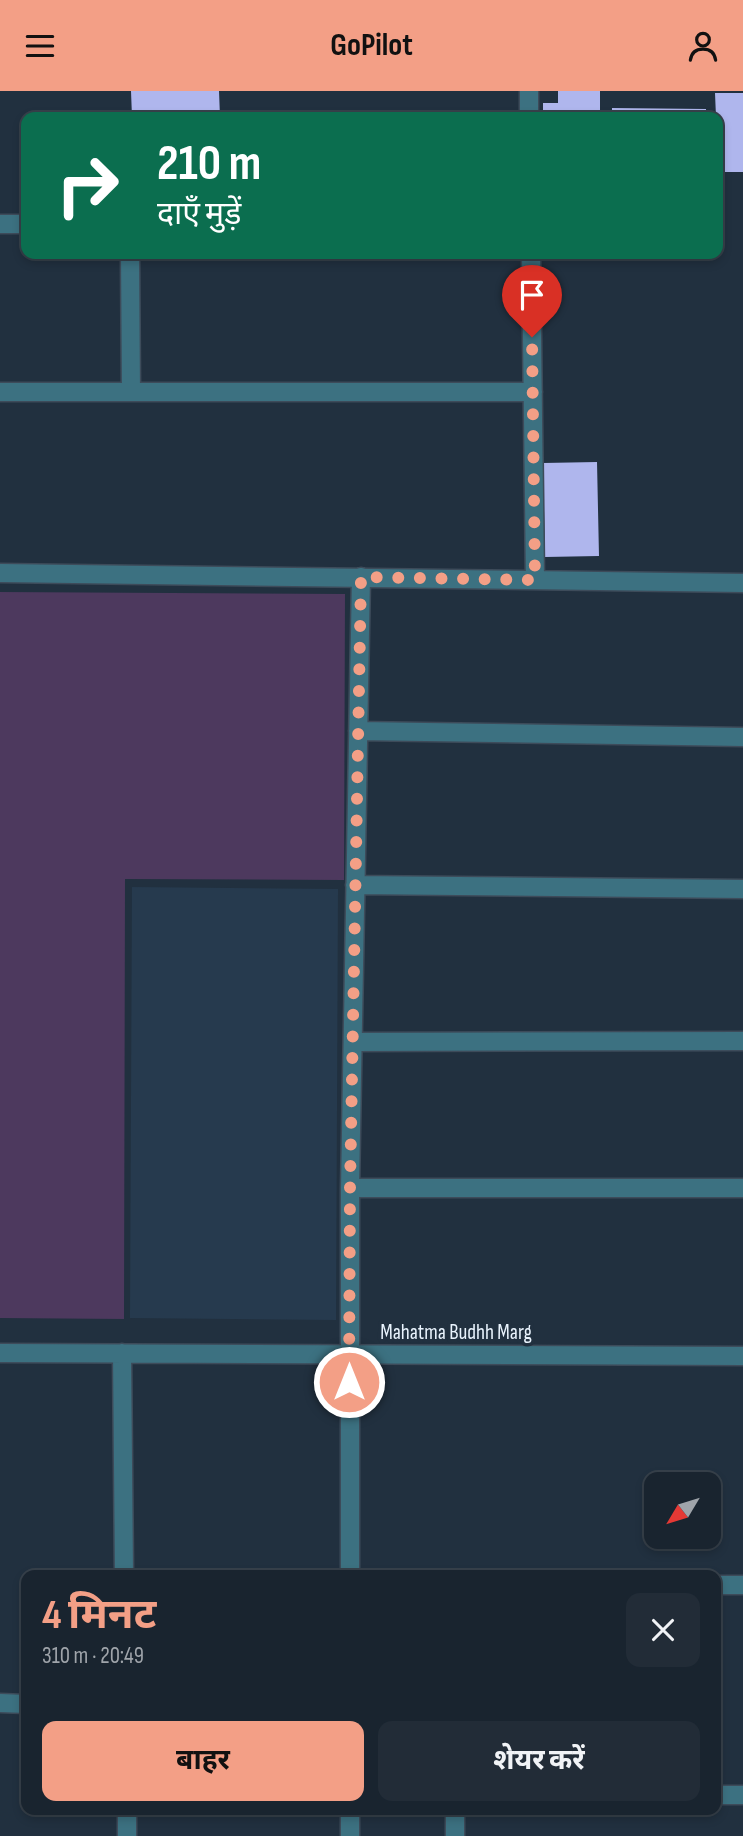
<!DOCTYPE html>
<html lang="hi">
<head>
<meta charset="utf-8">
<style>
  body { margin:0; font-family:"Sofia Sans Condensed","Noto Sans Devanagari",sans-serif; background:#222c37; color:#f1f3f6; height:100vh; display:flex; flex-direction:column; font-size:26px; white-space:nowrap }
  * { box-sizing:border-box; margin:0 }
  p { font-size:23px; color:#9fa4aa }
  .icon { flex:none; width:38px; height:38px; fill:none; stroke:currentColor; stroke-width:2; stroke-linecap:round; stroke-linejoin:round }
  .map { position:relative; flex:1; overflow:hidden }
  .sheet { position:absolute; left:21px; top:1479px; width:700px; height:245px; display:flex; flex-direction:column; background:#19242f; border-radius:14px; box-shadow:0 4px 10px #0003,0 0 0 2px #37414b }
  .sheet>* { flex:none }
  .top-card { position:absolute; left:21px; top:21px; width:702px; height:147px; border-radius:14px; box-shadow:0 4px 10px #0003,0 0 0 2px #37414b; background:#0b6e4f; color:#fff; overflow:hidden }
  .needle { width:46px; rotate:232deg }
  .buttons { position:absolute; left:644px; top:1381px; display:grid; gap:14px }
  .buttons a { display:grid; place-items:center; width:77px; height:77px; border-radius:14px; background:#19242f; box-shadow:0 4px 10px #0003,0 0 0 2px #37414b; font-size:35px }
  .pin { position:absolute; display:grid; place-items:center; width:60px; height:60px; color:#fff; margin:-72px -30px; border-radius:50% 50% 50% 0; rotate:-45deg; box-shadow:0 0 7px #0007 }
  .pin .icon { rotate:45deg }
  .me { position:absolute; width:77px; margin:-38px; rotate:0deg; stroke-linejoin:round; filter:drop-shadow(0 0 5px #0008) }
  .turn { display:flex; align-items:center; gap:24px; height:147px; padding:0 21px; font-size:32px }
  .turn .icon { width:91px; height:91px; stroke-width:2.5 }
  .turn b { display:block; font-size:49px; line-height:60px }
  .round { display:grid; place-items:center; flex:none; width:74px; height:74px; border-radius:14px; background:#222c37 }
  .overview { display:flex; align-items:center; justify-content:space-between; height:119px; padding:0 21px }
  h1 { font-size:42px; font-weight:700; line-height:52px; color:#f39f86 }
  .button { display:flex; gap:14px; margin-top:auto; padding:14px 21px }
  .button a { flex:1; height:80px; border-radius:14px; background:#f39f86; color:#111; font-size:28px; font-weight:700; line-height:80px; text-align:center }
  .button a+a { background:#222c37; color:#f1f3f6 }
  header { display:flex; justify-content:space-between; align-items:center; height:91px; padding:0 21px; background:#f39f86; color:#111; font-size:32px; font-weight:700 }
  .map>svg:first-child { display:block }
</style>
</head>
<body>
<header><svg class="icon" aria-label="menu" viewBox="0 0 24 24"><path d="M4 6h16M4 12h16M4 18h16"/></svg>GoPilot<svg class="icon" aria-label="person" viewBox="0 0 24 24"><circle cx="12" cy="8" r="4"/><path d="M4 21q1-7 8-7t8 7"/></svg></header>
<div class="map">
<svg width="743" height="1745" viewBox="0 0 743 1745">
  <rect width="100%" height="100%" fill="#21303f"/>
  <path fill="#263a4e" d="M132 796 338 798 336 1229 130 1227Z"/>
  <path fill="#4d395e" d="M0 501 345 503 344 789 125 788 124 1228 0 1227Z"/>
  <path fill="#afb6ed" d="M131 0H219L220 26H132Z
    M558 0H600V26H543V12H558Z
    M715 2H743V81H718V26H716Z
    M612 17 706 18V26H612Z
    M597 371 599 465 545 466 543 372Z"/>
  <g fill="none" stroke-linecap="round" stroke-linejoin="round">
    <defs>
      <path id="minor" d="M529 0V26
        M0 133H26
        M130 163 131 301
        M531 163 535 489
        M0 301H533
        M0 482 743 492
        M358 640 743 646
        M355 794 743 798
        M353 951 743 950
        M350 1097H743
        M0 1262 743 1265
        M122 1262 124 1484
        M350 1484V1097L361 486
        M716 1494H743
        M0 1612 26 1613
        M716 1704H743
        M127 1718V1745
        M350 1718V1745
        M455 1745V1718"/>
    </defs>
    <use href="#minor" stroke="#3d4b5a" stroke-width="21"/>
    <use href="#minor" stroke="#3c7181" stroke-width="18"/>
  </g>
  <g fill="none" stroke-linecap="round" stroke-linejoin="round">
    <path stroke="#f39f86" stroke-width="12" stroke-dasharray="0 21.6" d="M349 1291 350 1097 361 486 535 489 532 246"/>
  </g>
  <g text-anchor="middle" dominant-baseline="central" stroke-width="7" stroke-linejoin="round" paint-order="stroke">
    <g font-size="21" fill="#e9f3fd" stroke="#21303f">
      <text x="456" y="1241">Mahatma Budhh Marg</text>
    </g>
  </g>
</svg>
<div class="buttons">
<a><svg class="needle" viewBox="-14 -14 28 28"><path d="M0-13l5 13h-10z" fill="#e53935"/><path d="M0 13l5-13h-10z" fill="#9fa4aa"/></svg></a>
</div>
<div class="pin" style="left:532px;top:246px;background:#d93025"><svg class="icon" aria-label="arrive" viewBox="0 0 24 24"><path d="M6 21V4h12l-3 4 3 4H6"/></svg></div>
<svg class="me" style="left:349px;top:1291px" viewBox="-20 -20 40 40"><circle r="17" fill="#f39f86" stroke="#fff" stroke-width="3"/><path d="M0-11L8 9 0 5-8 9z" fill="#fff"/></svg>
<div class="top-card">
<div class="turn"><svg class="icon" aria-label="right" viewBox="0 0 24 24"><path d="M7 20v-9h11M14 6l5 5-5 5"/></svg><div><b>210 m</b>दाएँ मुड़ें</div></div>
</div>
<section class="sheet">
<div class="overview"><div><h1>4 मिनट</h1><p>310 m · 20:49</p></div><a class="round"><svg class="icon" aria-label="close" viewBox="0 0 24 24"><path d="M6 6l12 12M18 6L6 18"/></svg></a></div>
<div class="button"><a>बाहर</a><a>शेयर करें</a></div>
</section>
</div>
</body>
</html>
